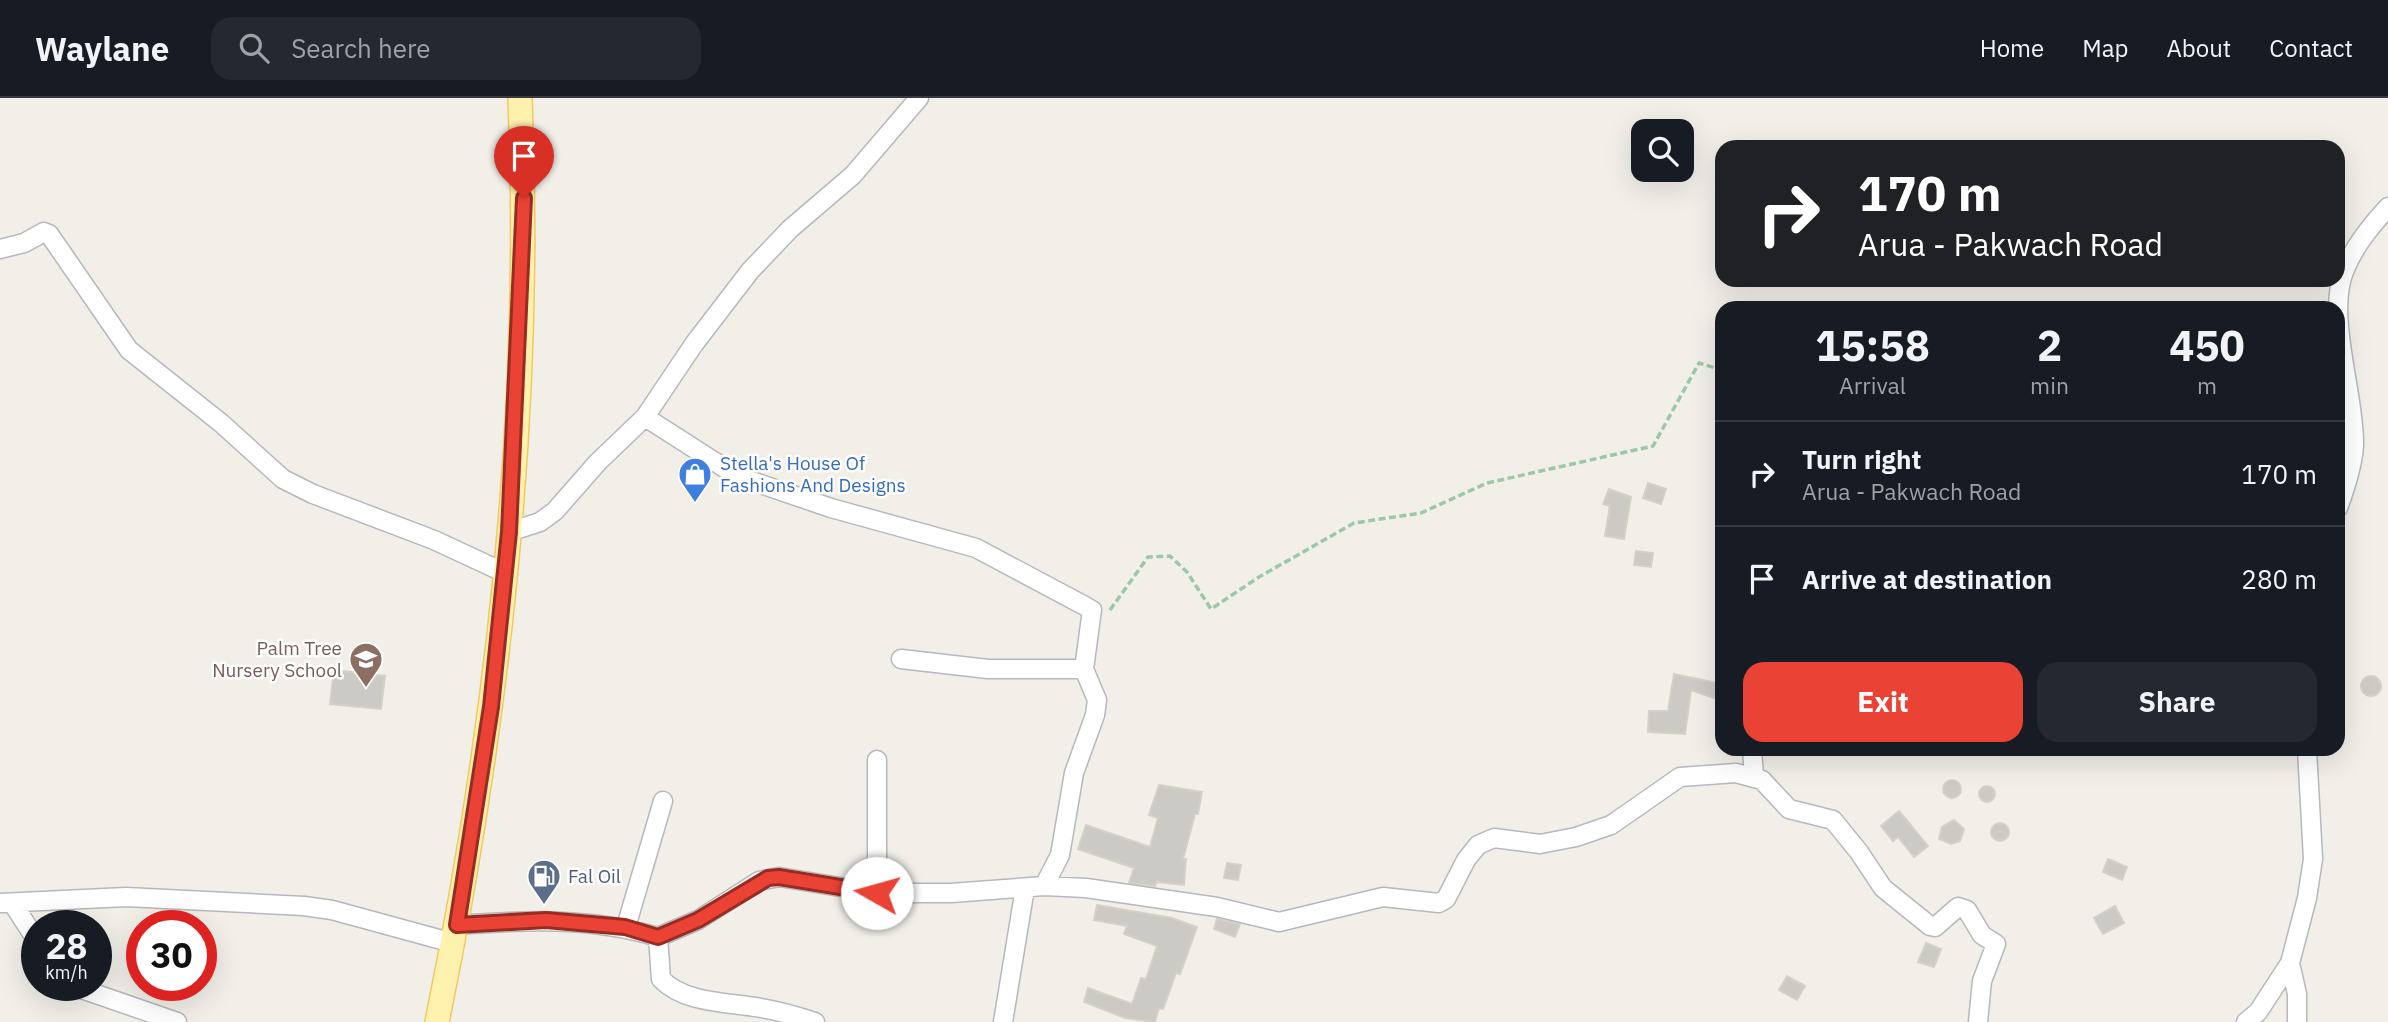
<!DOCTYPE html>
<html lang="en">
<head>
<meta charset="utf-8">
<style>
  body { margin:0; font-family:"IBM Plex Sans",sans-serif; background:#242831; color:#f1f3f6; height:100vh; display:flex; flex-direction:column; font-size:26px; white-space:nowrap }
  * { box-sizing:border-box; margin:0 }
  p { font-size:23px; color:#9ea1a6 }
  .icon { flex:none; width:38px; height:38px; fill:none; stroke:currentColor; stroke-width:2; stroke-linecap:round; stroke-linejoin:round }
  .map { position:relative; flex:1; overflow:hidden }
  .sheet { position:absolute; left:1715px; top:203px; width:630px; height:455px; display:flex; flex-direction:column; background:#171b24; border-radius:21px; box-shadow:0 7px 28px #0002 }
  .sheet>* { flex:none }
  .hud { position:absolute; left:1715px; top:42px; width:630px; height:147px; border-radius:21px; box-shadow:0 7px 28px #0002; background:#202124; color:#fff; overflow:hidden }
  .fabs { position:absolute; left:1631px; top:21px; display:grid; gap:14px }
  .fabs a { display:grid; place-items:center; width:63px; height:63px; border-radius:14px; background:#171b24; box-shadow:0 7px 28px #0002; font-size:35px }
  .speed { position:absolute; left:21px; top:812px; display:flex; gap:14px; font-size:35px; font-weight:700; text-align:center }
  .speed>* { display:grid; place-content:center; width:91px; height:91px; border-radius:50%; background:#171b24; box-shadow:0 7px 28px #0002; line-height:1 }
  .speed small { font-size:18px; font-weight:400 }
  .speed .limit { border:10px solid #d22; background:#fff; color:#111 }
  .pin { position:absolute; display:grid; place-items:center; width:60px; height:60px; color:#fff; margin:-72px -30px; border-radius:50% 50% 50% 0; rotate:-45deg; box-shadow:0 0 7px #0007 }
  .pin .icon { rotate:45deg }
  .me { position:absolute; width:77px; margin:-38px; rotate:277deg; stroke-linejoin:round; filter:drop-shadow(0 0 5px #0008) }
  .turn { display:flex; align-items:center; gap:24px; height:147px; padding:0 28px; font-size:32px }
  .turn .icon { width:91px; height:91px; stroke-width:2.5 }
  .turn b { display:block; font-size:49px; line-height:60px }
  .eta { display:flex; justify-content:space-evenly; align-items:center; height:119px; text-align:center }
  .eta b { font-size:42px; font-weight:700; line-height:49px }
  .cta { display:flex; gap:14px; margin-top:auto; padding:14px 28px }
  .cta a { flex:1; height:80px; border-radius:21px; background:#ea4335; color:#fff; font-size:28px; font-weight:700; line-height:80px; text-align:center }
  .cta a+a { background:#242831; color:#f1f3f6 }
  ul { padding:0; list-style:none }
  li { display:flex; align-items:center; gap:21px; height:105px; padding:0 28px; border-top:2px solid #363941 }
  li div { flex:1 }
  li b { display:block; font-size:26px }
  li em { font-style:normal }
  header { display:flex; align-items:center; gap:42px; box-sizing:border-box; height:98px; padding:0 35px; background:#171b24; border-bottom:2px solid #363941 }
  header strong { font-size:33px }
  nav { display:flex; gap:38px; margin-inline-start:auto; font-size:24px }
  .search { width:490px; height:63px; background:#242831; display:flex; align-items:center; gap:18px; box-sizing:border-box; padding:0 24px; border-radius:21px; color:#9ea1a6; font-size:26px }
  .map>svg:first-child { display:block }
</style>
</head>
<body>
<header>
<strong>Waylane</strong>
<div class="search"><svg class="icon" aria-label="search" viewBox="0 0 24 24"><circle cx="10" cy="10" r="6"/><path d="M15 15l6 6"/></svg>Search here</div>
<nav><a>Home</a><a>Map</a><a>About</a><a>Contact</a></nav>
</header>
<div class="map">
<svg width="2388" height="924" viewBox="0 0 2388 924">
  <rect width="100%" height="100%" fill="#f1efe8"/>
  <path fill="#cccac5" stroke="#d6d1c6" stroke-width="2" d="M1648 385 1666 391 1661 406 1643 400Z
    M1609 391 1631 399 1624 441 1605 438 1610 408 1603 406Z
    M1636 453 1653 455 1651 469 1634 467Z
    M334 572 385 578 381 611 330 606Z
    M1674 576 1722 586V603L1691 592 1685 636 1648 634 1649 613H1668Z
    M2361 588a10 10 0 1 1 20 0a10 10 0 1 1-20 0Z
    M1943 691a9 9 0 1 1 18 0a9 9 0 1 1-18 0Z
    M1159 687 1202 694 1198 716H1195L1183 761H1186L1184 787 1157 784 1155 788 1129 785 1134 770 1078 751 1086 727 1150 749 1158 720 1149 717Z
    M1979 696a8 8 0 1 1 16 0a8 8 0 1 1-16 0Z
    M1899 713 1928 748 1914 759 1898 739 1893 743 1881 728Z
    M1954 722 1964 731 1960 743 1951 746 1939 741 1942 729Z
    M1991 734a9 9 0 1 1 18 0a9 9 0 1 1-18 0Z
    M2108 761 2127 769 2122 782 2103 774Z
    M1227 765 1241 767 1238 782 1224 780Z
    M1097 807 1172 820 1197 829 1180 876 1176 875 1163 911 1159 910 1155 924 1125 920 1084 904 1088 890 1132 906 1141 880 1146 881 1157 848 1124 836 1127 828 1094 822Z
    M2115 808 2124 825 2103 836 2094 820Z
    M1217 821 1240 826 1235 839 1214 831Z
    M1926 845 1941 851 1934 869 1918 864Z
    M1787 878 1805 888 1797 902 1779 892Z"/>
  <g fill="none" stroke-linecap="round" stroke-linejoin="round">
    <defs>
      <path id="minor" d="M0 151 24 145 44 134 49 136 129 252 221 325 283 381 313 396 434 442 505 475
        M645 319 694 246 750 173 790 131 853 77 919 0
        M2338 410C2345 391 2353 368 2354 347 2355 296 2325 216 2345 171 2355 147 2371 128 2388 109
        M509 434 540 424 555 413 598 364 645 319 737 378 831 410 976 450 1085 508 1092 512 1091 519 1084 571 1097 602 1095 617 1074 675 1060 757 1044 788
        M901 561 988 571H1084
        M1752 651 1754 678
        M877 662V795
        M0 805 126 799 304 808 332 812 453 845
        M13 806 37 843
        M457 827C526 822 591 819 658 839L661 881C685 906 729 904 761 910 779 913 797 918 815 924
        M626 829 663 703
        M658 839 698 822 759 783 779 779 877 795H951L1044 788 1086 790 1217 809 1279 824 1383 799 1439 805 1446 801 1466 762 1478 747 1494 740 1540 746 1576 739 1611 727 1680 679 1736 675 1762 682 1789 711 1833 722 1859 754 1883 790 1930 828 1935 829 1958 809 1967 812 1982 837 1996 846 1982 883 1978 924
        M2290 865 2297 896V924
        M70 887 177 924
        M1003 924 1025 790
        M2246 924 2258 914 2290 865 2307 800 2313 761 2307 651"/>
      <path id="major" d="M437 924C499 621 533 310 520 0"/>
    </defs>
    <use href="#minor" stroke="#b5b8bc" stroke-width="21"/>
    <use href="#major" stroke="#f2c960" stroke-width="26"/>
    <path stroke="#9cc7a9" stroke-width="3.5" stroke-dasharray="7 3.5" stroke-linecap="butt" d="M1110 512 1148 459 1170 458 1187 474 1211 511 1259 479 1354 425 1421 415 1487 385 1653 348 1699 265 1722 272"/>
    <use href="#minor" stroke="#fff" stroke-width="18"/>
    <use href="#major" stroke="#fff2af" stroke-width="23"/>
  </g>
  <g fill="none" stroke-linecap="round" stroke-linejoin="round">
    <defs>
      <path id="route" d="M524 100 509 434 491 609 457 827 546 822 625 829 658 839 698 822 768 780 779 779 877 795"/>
    </defs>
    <use href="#route" stroke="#982c22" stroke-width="18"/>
    <use href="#route" stroke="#ea4335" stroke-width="12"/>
  </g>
  <defs>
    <symbol id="shop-pin" viewBox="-11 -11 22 30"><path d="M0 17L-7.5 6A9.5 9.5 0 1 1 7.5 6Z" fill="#3f7fe0" stroke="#fff"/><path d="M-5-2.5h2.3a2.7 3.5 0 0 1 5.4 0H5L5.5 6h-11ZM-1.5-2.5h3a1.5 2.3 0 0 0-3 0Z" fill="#fff"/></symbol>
    <symbol id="school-pin" viewBox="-11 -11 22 30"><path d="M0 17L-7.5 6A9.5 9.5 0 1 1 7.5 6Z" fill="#8d6e63" stroke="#fff"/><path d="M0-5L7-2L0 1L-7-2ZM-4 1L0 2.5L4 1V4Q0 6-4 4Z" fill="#fff"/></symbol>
    <symbol id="fuel-pin" viewBox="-11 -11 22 30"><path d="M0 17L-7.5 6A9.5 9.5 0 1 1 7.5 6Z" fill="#5c6f8a" stroke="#fff"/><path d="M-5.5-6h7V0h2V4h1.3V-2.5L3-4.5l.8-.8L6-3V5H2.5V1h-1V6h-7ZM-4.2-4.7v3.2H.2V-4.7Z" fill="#fff"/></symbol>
  </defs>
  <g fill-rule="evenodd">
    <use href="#shop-pin" x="676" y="357" width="38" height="52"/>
    <use href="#school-pin" x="347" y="542" width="38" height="52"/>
    <use href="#fuel-pin" x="525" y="759" width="38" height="52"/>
  </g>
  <g text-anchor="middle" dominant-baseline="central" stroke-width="5" stroke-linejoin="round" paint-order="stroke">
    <g font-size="19" fill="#366cbe" stroke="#fff" text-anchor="start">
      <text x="720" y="365">Stella's House Of<tspan x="720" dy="22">Fashions And Designs</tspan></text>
    </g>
    <g font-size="19" fill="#785e54" stroke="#fff" text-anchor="end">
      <text x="342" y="550">Palm Tree<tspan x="342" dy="22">Nursery School</tspan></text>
    </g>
    <g font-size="19" fill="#4e5e75" stroke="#fff" text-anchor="start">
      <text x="568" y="778">Fal Oil</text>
    </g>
  </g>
</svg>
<div class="fabs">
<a><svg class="icon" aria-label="search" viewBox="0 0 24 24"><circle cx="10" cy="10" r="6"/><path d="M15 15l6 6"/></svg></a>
</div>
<div class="speed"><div>28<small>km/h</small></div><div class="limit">30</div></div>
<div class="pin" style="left:524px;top:100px;background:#d93025"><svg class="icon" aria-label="arrive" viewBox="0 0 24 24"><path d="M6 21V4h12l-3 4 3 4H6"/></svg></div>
<svg class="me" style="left:877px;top:795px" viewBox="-20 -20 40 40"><circle r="19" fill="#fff"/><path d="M0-13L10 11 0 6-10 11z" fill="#ea4335"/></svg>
<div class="hud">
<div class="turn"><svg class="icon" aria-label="right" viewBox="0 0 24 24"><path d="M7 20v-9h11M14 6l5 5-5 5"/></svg><div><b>170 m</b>Arua - Pakwach Road</div></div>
</div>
<section class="sheet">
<div class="eta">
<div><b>15:58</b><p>Arrival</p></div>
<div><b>2</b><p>min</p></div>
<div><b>450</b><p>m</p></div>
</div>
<ul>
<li><svg class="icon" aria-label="right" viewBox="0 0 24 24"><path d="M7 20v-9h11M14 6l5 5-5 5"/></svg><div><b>Turn right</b><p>Arua - Pakwach Road</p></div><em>170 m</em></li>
<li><svg class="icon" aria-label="arrive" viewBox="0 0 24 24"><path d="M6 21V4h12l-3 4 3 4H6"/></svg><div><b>Arrive at destination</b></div><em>280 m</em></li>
</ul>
<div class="cta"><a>Exit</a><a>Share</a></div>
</section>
</div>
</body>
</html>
